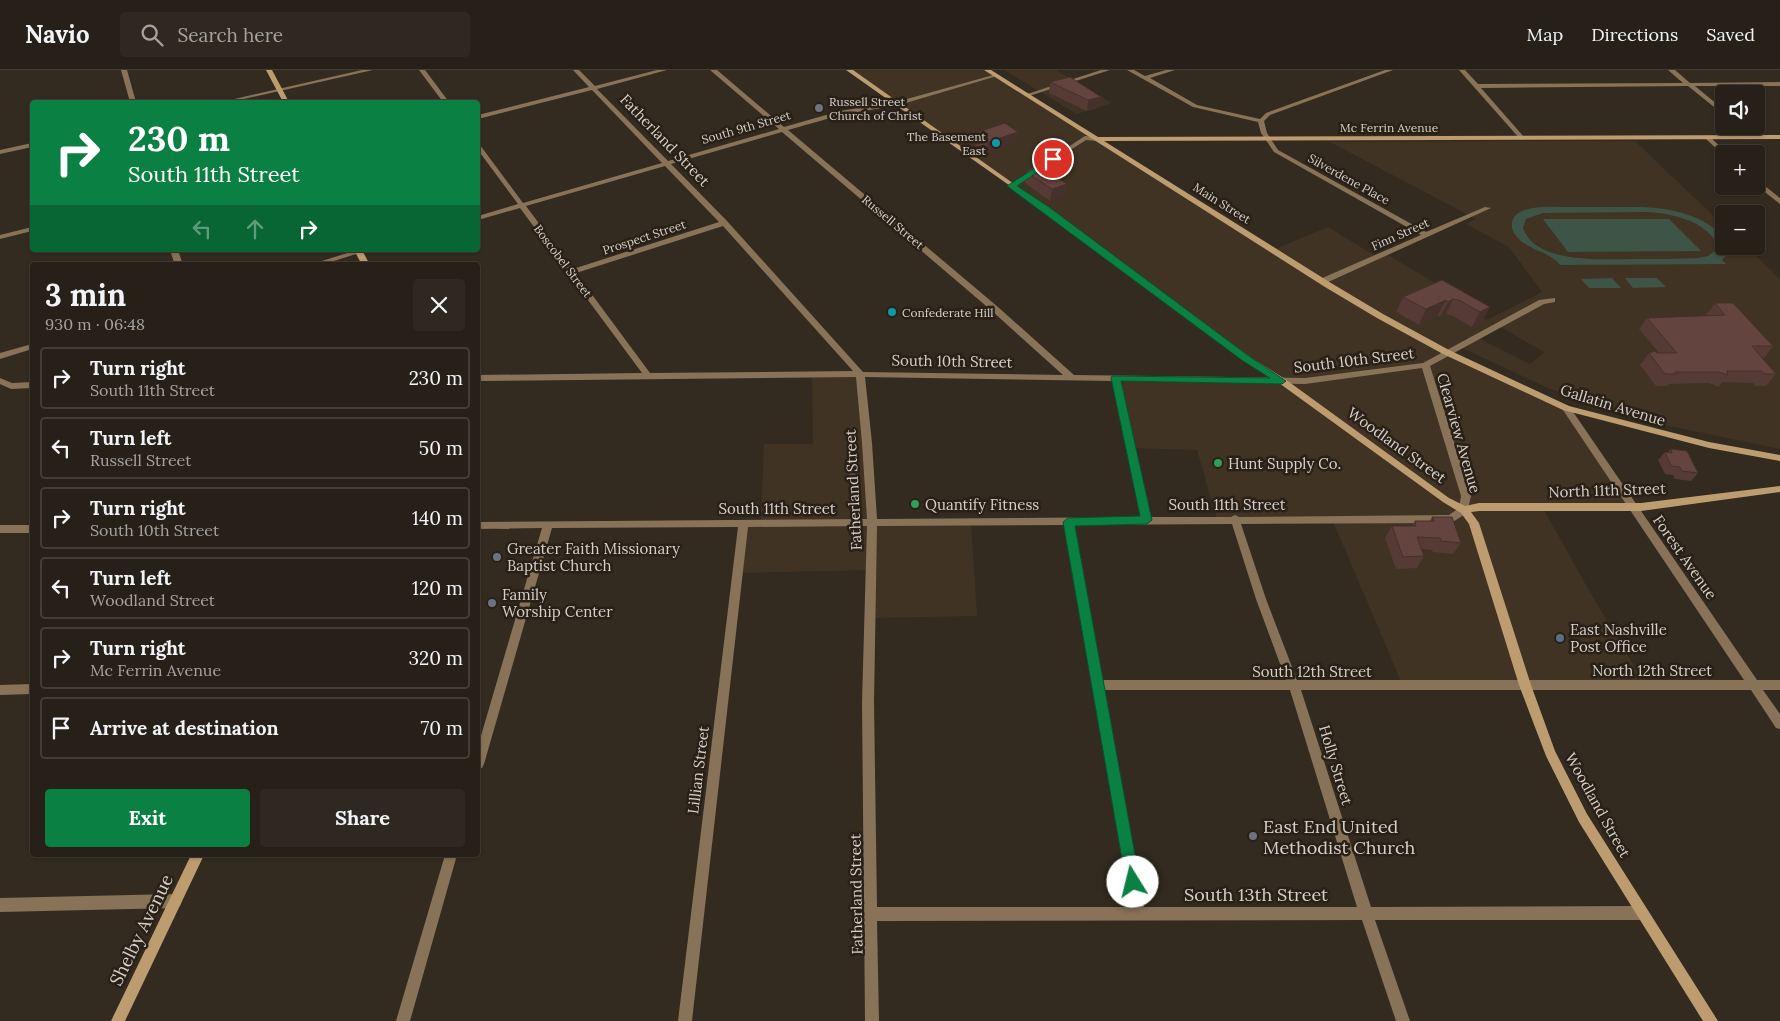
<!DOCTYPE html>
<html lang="en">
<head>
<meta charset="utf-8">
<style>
  body { margin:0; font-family:Lora,serif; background:#2e2821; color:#f1f3f6; height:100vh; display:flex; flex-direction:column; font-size:19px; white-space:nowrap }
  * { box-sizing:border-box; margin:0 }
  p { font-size:16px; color:#a4a3a2 }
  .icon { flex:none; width:28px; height:28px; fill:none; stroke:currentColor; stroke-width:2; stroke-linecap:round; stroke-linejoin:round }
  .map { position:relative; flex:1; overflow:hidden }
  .side { position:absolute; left:30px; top:192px; width:450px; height:595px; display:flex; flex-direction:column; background:#262018; border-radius:5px; box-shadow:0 1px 4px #0004,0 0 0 1px #423e37 }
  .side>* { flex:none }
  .banner { position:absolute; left:30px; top:30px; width:450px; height:152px; border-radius:5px; box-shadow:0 1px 4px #0004,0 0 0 1px #423e37; background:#0b8043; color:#fff; overflow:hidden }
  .buttons { position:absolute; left:1715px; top:15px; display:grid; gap:10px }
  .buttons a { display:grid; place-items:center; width:50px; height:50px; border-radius:5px; background:#262018; box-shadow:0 1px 4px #0004,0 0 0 1px #423e37; font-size:25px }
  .pin { position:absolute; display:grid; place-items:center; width:42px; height:42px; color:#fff; margin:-21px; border:2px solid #fff; border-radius:50%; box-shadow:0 1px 5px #0007 }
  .me { position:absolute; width:55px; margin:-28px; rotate:351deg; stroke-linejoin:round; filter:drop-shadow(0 0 4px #0008) }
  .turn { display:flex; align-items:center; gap:18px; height:105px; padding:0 15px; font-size:22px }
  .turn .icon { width:65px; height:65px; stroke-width:2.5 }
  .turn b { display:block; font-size:35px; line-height:42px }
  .lanes { display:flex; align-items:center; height:48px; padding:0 15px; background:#0003; justify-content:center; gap:25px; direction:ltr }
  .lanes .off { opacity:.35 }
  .round { display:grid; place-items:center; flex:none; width:52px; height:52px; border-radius:5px; background:#2e2821 }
  .summary { display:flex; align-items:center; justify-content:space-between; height:85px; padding:0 15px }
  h1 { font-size:30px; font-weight:700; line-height:38px }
  .action { display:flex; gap:10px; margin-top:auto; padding:10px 15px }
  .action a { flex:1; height:58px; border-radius:5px; background:#0b8043; color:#fff; font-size:20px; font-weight:700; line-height:58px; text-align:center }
  .action a+a { background:#2e2821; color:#f1f3f6 }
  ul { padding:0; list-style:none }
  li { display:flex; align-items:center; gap:15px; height:62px; margin:0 10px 8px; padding:0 5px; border:2px solid #423e37; border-radius:5px }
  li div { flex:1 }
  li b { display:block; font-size:19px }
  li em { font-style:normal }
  header { display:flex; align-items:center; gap:30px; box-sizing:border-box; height:70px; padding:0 25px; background:#262018; border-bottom:1px solid #423e37 }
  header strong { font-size:24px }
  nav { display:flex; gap:28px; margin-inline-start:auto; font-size:18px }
  .search { width:350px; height:45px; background:#2e2821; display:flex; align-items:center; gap:12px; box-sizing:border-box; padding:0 18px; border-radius:5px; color:#a4a3a2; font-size:19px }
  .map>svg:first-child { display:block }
</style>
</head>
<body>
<header>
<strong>Navio</strong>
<div class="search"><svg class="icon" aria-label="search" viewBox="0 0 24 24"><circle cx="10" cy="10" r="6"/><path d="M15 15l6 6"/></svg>Search here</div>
<nav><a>Map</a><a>Directions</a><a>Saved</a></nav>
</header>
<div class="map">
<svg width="1780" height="951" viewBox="0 0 1780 951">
  <rect width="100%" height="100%" fill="#332b20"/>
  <path fill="#403323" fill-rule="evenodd" d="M849 0H987L1273 180 1328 157 1377 187 1385 183 1445 219 1440 222 1487 250 1542 222 1509 177 1466 154 1476 149 1330 72 1635 71 1724 156V176H1746L1780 209V379L1631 348 1548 318 1458 276 1446 282 1566 338 1631 437 1543 438 1591 524 1645 614 1403 616 1332 449H1217L1197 380 1130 378 1116 308 1280 311 1046 139ZM1490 251 1544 282V283L1530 294 1476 267 1495 257Z
    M1004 0H1056L1112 33 1077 44Z
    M812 304H860L872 452H971L977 546 870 548 871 500 737 503 743 454 761 453 764 374H813Z"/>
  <path fill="#3e5447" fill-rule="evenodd" d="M1642 137C1670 138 1705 145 1724 168V176H1728L1729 182 1722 190 1726 194 1560 195C1549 180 1525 181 1514 163 1509 153 1513 145 1522 141 1536 135 1553 137 1568 137 1593 137 1617 137 1642 137ZM1647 142C1670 143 1703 150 1716 172L1715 181 1708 186 1698 188C1677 189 1657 189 1636 189 1605 189 1536 195 1523 158L1526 149 1543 143Z
    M1543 149H1669L1701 181 1568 182Z
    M1612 208 1621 218H1589L1581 209Z
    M1625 208H1657L1666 217 1633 218Z"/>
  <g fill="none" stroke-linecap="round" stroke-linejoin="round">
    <path fill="#897358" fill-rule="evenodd" d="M121 0H127L136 32H130Z
      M362 0H373L230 32H221Z
      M419 0H425L449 32H443Z
      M573 0H579L595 16 657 0H667L597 19 668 91 779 59 710 0H717L784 57 840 41 896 32 997 4V6L899 35 841 45 788 60 998 237 1074 305 1305 308 1423 293 1539 230 1555 228V232L1544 234 1430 296 1471 426 1467 443 1451 453 1241 454 1266 529 1297 610H1744L1563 340 1562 338 1566 335 1569 336 1757 610H1780V620H1763L1780 644V659L1776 658 1751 620H1301L1371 837 1641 836 1646 838 1648 843 1646 848 1641 850H1375L1410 951H1396L1362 850 877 851 879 951H865L862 632 867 456 748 457 692 951H678L738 457 552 458 484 694 482 698 478 699V676L542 458 478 459V452L867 449 862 373 856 307 478 311V305L642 303 520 138 478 150V146L518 134 478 80V74L480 75 523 133 662 93 592 20 478 49V45L589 17ZM782 62 992 241 1063 305 863 302 727 151 671 94ZM665 96 719 152 573 199 526 136ZM723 156 853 301 650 303 576 203ZM1422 298 1461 426 1459 438 1449 445 1239 447 1235 445 1231 447H1151L1121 311 1305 314ZM865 307 1112 311 1142 447 877 449 872 373ZM1232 454 1256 529 1286 610H1103L1074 455ZM1065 455 1131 837H877L874 632 877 456ZM1105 620H1290L1357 837H1144Z
      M1101 0H1110L1029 26 1024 25Z
      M1127 0H1134L1145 6 1166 0H1175L1150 8 1197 35 1260 49 1266 43 1385 0H1393L1270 45 1264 51 1267 63 1278 80 1426 162 1485 137 1491 138 1326 213H1320V209L1421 165 1274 82 1261 63 1258 52 1193 37Z
      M1459 0H1465L1478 14 1683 13 1668 0H1675L1690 13 1780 12V16H1695L1724 40V45L1688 16 1481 18 1524 67 1525 68 1522 70 1520 69Z
      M1737 56H1744L1757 67 1752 68Z
      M1085 66 1097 67 1100 69 1097 71 1086 70 1013 117 1008 116Z
      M1705 66H1709L1728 84H1724L1723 85 1705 68Z
      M32 73V77L0 84V80Z
      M1756 109 1780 128V134L1756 115Z
      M32 157V161L0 169V165Z
      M170 180H178L183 195H175Z
      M357 180H369L321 195H309Z
      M32 274V279L0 289V283Z
      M0 308 12 313 32 312V318L11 319 0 314Z
      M0 455H32V463H0Z
      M32 614V624L0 625V615Z
      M445 785H457L410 951H396Z
      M175 824 180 826 182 831 180 836 175 838 0 842V828Z"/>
    <path fill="#bd9c6f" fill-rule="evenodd" d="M266 0H272L289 32H283Z
      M846 0H853L1048 138 1250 287 1285 309 1449 428 1465 436 1479 433H1641L1780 416V422L1641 441H1479L1471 442 1479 453 1531 615 1555 681 1587 744 1718 951H1703L1579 752 1546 686 1519 615 1469 454 1461 443 1443 432 1279 313 1244 291 1044 140Z
      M984 0H991L1098 67 1780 65V69L1104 71 1331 213 1383 244 1449 280 1569 336 1709 372 1780 385V391L1709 378 1563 340 1443 284 1377 248 1325 217Z
      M354 180H362L370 195H362Z
      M191 785H204L125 951H111Z"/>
  </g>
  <path fill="#563a35" d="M1050 12 1101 27 1100 37 1087 41 1049 23Z
    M975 63 1017 72 987 83 974 74Z
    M1026 102 1065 125 1050 131 1025 113Z
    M1442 210 1490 237 1481 253 1472 257 1451 245 1446 244 1440 247 1438 245 1419 255 1396 242 1403 227Z
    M1715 233 1773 276 1764 288H1762L1776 304 1766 316H1755L1753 313 1722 312 1719 317 1709 313 1669 314 1668 316H1656L1640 295 1649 283H1659L1639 259 1647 248 1707 246 1706 245Z
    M1671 379 1698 403 1691 411 1675 409 1673 405 1665 404 1658 390 1665 382H1668Z
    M848 398 860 411V419L850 420Z
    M1432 447 1461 473 1453 484 1433 482 1432 480 1421 479 1424 486 1417 498 1396 499 1385 468 1392 456H1412L1415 451H1430Z"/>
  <path fill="#46302b" d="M1101 27 1100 37 1087 41 1088 30Z
    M1018 62 1017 72 987 83 988 72Z
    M1067 114 1065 125 1050 131 1052 119Z
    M1453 229 1446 244 1440 247 1448 232Z
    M1446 230 1438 245 1419 255 1426 239Z
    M1490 237 1481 253 1472 257 1480 242Z"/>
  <path fill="#64443e" stroke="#46302b" d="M1070 7 1101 27 1088 30 1050 12Z
    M1005 53 1018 62 988 72 975 63Z
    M1033 97 1039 100 1044 99 1067 114 1052 119 1026 102Z
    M1442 210 1490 237 1480 242 1459 230 1453 229 1448 232 1446 230 1426 239 1403 227Z
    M1715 233H1733L1773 276H1752L1776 304H1765L1762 301H1727L1728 305 1719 302H1675L1676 304H1665L1649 283 1655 281 1657 283H1677L1647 248 1725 245Z
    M1671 379 1687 381 1698 403 1682 401 1680 397 1671 396 1665 382 1672 383Z
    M848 398H858L860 411 849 412Z
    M1432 447H1452L1461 473 1441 471 1440 468 1417 467 1424 486 1403 487 1392 456H1416L1415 451H1434Z"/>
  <path fill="#0b8043" stroke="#07532c" d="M1050 88 1057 89 1017 116 1049 137 1250 287 1286 311 1282 314 1121 311 1152 450 1147 454 1075 456 1140 812 1138 817 1133 819 1128 817 1126 812 1063 452 1068 448 1140 446 1111 308 1112 306 1270 308 1243 291 1007 116Z"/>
  <g fill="#6b7280" stroke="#292117" stroke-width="2">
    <circle cx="819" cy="38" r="5"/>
    <circle cx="497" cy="487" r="5"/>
    <circle cx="492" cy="533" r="5"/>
    <circle cx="1253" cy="766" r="5"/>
  </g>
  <g fill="#0f9aa8" stroke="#292117" stroke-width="2">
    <circle cx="996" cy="73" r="5"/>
    <circle cx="892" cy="242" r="5"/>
  </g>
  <g fill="#2e9e5b" stroke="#292117" stroke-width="2">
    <circle cx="1218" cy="393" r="5"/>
    <circle cx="915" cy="434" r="5"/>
  </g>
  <circle fill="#5c6f8a" stroke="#292117" stroke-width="2" cx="1560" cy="568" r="5"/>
  <g text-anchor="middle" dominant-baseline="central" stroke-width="5" stroke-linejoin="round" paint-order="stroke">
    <g font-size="12" fill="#d6d0c9" stroke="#292117" text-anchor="start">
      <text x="829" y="31">Russell Street<tspan x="829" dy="14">Church of Christ</tspan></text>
      <text x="986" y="66" text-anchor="end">The Basement<tspan x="986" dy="14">East</tspan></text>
      <text x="902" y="242">Confederate Hill</text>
    </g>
    <g font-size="12" fill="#d6d0c9" stroke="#292117">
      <text transform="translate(746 57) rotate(-16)">South 9th Street</text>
      <text x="1389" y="57">Mc Ferrin Avenue</text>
      <text transform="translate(1349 109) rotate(29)">Silverdene Place</text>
      <text transform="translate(1222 133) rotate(32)">Main Street</text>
      <text transform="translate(893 152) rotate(40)">Russell Street</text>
      <text transform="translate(1400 164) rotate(-24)">Finn Street</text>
      <text transform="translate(644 167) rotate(-18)">Prospect Street</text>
      <text transform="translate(563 191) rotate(53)">Boscobel Street</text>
    </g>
    <g font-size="15" fill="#d6d0c9" stroke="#292117">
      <text transform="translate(665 70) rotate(46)">Fatherland Street</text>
      <text transform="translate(1354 290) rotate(-7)">South 10th Street</text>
      <text transform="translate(952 291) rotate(1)">South 10th Street</text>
      <text transform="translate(1613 335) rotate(17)">Gallatin Avenue</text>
      <text transform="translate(1459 363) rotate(74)">Clearview Avenue</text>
      <text transform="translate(1397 375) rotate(36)">Woodland Street</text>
      <text transform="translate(853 420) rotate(-93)">Fatherland Street</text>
      <text transform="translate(1607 420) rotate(-2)">North 11th Street</text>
      <text x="1227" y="434">South 11th Street</text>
      <text x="777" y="438">South 11th Street</text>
      <text transform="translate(1685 487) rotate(55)">Forest Avenue</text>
      <text x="1652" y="600">North 12th Street</text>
      <text x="1312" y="601">South 12th Street</text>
      <text transform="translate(1336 695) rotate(73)">Holly Street</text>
      <text transform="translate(698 700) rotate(-83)">Lillian Street</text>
      <text transform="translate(1598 735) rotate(61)">Woodland Street</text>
      <text transform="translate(856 824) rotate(-91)">Fatherland Street</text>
    </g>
    <g font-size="15" fill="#d6d0c9" stroke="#292117" text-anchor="start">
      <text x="1228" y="393">Hunt Supply Co.</text>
      <text x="925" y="434">Quantify Fitness</text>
      <text x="507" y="478">Greater Faith Missionary<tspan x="507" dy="17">Baptist Church</tspan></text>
      <text x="502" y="524">Family<tspan x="502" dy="17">Worship Center</tspan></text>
      <text x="1570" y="559">East Nashville<tspan x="1570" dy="17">Post Office</tspan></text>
    </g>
    <g font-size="18" fill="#d6d0c9" stroke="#292117" text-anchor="start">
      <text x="1263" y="756">East End United<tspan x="1263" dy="21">Methodist Church</tspan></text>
    </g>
    <g font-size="18" fill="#d6d0c9" stroke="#292117">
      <text x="1256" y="824">South 13th Street</text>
      <text transform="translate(141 860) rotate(-64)">Shelby Avenue</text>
    </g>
  </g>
</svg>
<div class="buttons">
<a><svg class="icon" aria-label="sound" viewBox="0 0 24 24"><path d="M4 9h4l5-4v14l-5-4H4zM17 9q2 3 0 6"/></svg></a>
<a>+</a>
<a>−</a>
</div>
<div class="pin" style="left:1053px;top:89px;background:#d93025"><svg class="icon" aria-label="arrive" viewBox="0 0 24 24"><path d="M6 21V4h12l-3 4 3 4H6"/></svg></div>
<svg class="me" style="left:1133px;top:812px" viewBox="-20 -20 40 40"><circle r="19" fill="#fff"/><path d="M0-13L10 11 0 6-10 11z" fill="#0b8043"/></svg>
<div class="banner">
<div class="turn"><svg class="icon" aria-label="right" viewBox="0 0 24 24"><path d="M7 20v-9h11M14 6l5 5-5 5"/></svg><div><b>230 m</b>South 11th Street</div></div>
<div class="lanes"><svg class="icon off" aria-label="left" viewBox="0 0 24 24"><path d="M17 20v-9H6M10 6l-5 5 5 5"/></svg><svg class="icon off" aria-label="ahead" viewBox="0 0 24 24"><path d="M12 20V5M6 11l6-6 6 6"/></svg><svg class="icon" aria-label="right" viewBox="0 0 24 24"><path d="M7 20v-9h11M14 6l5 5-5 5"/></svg></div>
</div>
<section class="side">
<div class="summary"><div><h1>3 min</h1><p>930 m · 06:48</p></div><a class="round"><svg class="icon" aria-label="close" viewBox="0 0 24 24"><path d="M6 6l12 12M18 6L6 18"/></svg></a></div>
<ul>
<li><svg class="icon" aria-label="right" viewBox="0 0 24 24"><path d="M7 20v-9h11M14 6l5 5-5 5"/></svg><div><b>Turn right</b><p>South 11th Street</p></div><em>230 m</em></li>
<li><svg class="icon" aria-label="left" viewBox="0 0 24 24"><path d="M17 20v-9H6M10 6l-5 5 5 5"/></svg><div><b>Turn left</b><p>Russell Street</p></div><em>50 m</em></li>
<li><svg class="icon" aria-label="right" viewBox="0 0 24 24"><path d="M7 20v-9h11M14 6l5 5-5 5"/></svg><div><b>Turn right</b><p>South 10th Street</p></div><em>140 m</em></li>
<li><svg class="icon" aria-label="left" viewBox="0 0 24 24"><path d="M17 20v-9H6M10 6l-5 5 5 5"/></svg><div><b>Turn left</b><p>Woodland Street</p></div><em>120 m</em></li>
<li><svg class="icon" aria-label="right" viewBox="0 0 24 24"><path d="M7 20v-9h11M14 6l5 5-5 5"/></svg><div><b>Turn right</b><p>Mc Ferrin Avenue</p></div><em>320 m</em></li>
<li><svg class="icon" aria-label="arrive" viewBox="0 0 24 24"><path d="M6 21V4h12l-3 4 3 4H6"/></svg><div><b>Arrive at destination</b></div><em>70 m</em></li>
</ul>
<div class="action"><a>Exit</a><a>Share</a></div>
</section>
</div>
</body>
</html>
